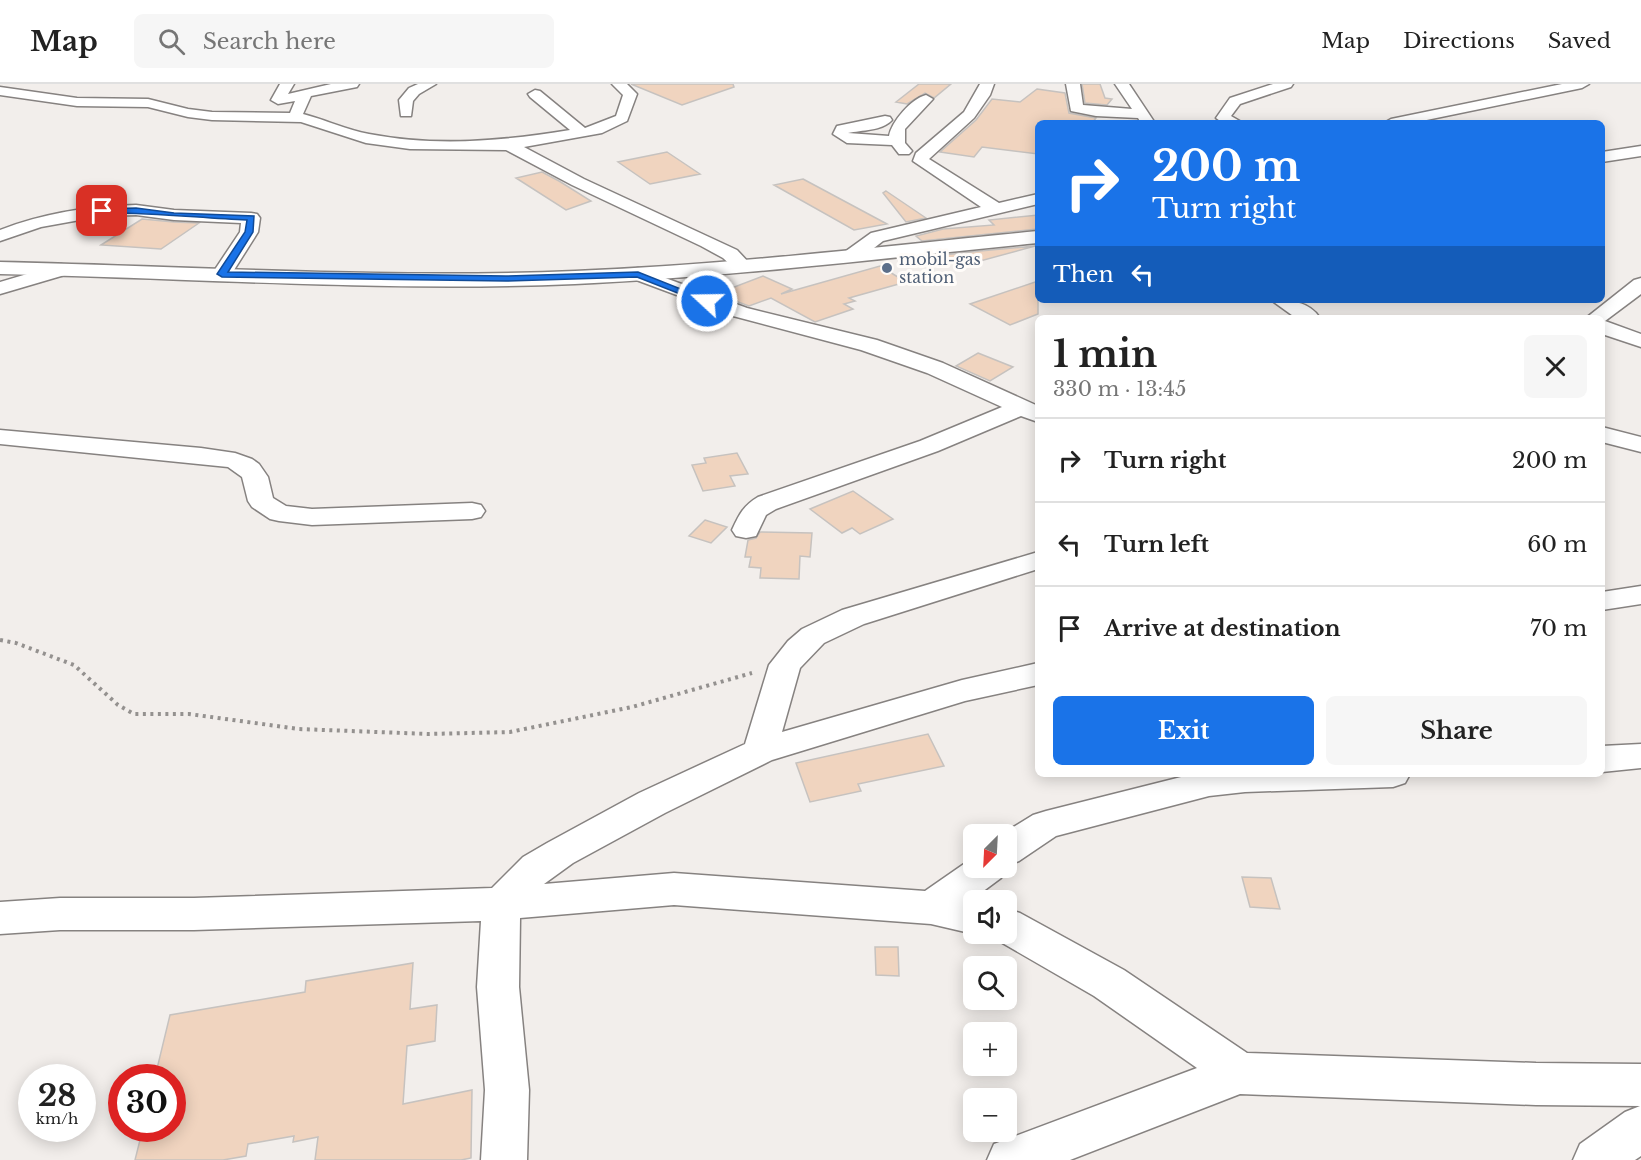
<!DOCTYPE html>
<html lang="en">
<head>
<meta charset="utf-8">
<style>
  body { margin:0; font-family:"Libre Baskerville",serif; background:#f6f6f6; color:#222; height:100vh; display:flex; flex-direction:column; font-size:22px; white-space:nowrap }
  * { box-sizing:border-box; margin:0 }
  p { font-size:20px; color:#767676 }
  .icon { flex:none; width:33px; height:33px; fill:none; stroke:currentColor; stroke-width:2; stroke-linecap:round; stroke-linejoin:round }
  .map { position:relative; flex:1; overflow:hidden }
  .drawer { position:absolute; left:1035px; top:231px; width:570px; height:462px; display:flex; flex-direction:column; background:#fff; border-radius:9px; box-shadow:0 3px 15px #0003 }
  .drawer>* { flex:none }
  .hud { position:absolute; left:1035px; top:36px; width:570px; height:183px; border-radius:9px; box-shadow:0 3px 15px #0003; background:#1a73e8; color:#fff; overflow:hidden }
  .needle { width:39px; rotate:204deg }
  .fabs { position:absolute; left:963px; top:740px; display:grid; gap:12px }
  .fabs a { display:grid; place-items:center; width:54px; height:54px; border-radius:9px; background:#fff; box-shadow:0 3px 15px #0003; font-size:30px }
  .speed { position:absolute; left:18px; top:980px; display:flex; gap:12px; font-size:30px; font-weight:700; text-align:center }
  .speed>* { display:grid; place-content:center; width:78px; height:78px; border-radius:50%; background:#fff; box-shadow:0 3px 15px #0003; line-height:1 }
  .speed small { font-size:15px; font-weight:400 }
  .speed .limit { border:9px solid #d22; background:#fff; color:#111 }
  .pin { position:absolute; display:grid; place-items:center; width:51px; height:51px; color:#fff; margin:-26px; border-radius:12px; box-shadow:0 3px 9px #0006 }
  .me { position:absolute; width:66px; margin:-33px; rotate:291deg; stroke-linejoin:round; filter:drop-shadow(0 0 4px #0008) }
  .turn { display:flex; align-items:center; gap:21px; height:126px; padding:0 18px; font-size:27px }
  .turn .icon { width:78px; height:78px; stroke-width:2.5 }
  .turn b { display:block; font-size:42px; line-height:51px }
  .then { display:flex; align-items:center; height:57px; padding:0 18px; background:#0003; gap:12px; font-size:22px }
  .round { display:grid; place-items:center; flex:none; width:63px; height:63px; border-radius:9px; background:#f6f6f6 }
  .headline { display:flex; align-items:center; justify-content:space-between; height:102px; padding:0 18px }
  h1 { font-size:36px; font-weight:700; line-height:45px }
  .cta { display:flex; gap:12px; margin-top:auto; padding:12px 18px }
  .cta a { flex:1; height:69px; border-radius:9px; background:#1a73e8; color:#fff; font-size:24px; font-weight:700; line-height:69px; text-align:center }
  .cta a+a { background:#f6f6f6; color:#222 }
  ul { padding:0; list-style:none }
  li { display:flex; align-items:center; gap:18px; height:84px; padding:0 18px; border-top:2px solid #e0e0e0 }
  li div { flex:1 }
  li b { display:block; font-size:22px }
  li em { font-style:normal }
  header { display:flex; align-items:center; gap:36px; box-sizing:border-box; height:84px; padding:0 30px; background:#fff; border-bottom:2px solid #e0e0e0 }
  header strong { font-size:28px }
  nav { display:flex; gap:33px; margin-inline-start:auto; font-size:21px }
  .search { width:420px; height:54px; background:#f6f6f6; display:flex; align-items:center; gap:15px; box-sizing:border-box; padding:0 21px; border-radius:9px; color:#767676; font-size:22px }
  .map>svg:first-child { display:block }
</style>
</head>
<body>
<header>
<strong>Map</strong>
<div class="search"><svg class="icon" aria-label="search" viewBox="0 0 24 24"><circle cx="10" cy="10" r="6"/><path d="M15 15l6 6"/></svg>Search here</div>
<nav><a>Map</a><a>Directions</a><a>Saved</a></nav>
</header>
<div class="map">
<svg width="1641" height="1076" viewBox="0 0 1641 1076">
  <rect width="100%" height="100%" fill="#f2eeeb"/>
  <path fill="#f0d4bf" stroke="#c6c2bf" stroke-width="1.5" d="M631 0H733L734 3 682 21Z
    M919 0H951L934 14 925 9 907 20 896 18Z
    M1082 0H1100L1105 14 1112 15 1107 21 1085 19Z
    M1037 5 1065 9 1069 29 1096 34 1092 39H1038V70L982 63 974 73 940 68 976 36 992 15 1020 18Z
    M667 68 700 90 650 100 618 78Z
    M542 88 559 97 591 117 566 126 516 94Z
    M803 95 887 140 854 146 774 101Z
    M886 107 926 134 906 138 883 109Z
    M1038 131V145L922 157 916 152 943 145 994 141 989 136Z
    M142 135 174 138 199 139 161 165 101 161Z
    M1035 162 962 182 944 171 980 167Z
    M880 182 906 198 849 214 855 217 844 220 853 225 815 238 771 214 749 222 716 210 763 192 792 205 781 210Z
    M1038 197V230L1010 241 970 220Z
    M978 269 1013 283 990 297 956 282Z
    M737 369 748 390 730 392 735 402 703 407 692 381 706 379 704 374Z
    M853 407 893 435 860 450 852 444 842 449 810 425Z
    M705 436 727 443 711 459 689 452Z
    M760 448 812 449 810 473 800 472 799 495 760 494 761 484 749 483 751 473H745L748 456 756 454Z
    M928 650 944 682 858 700 861 707 810 718 796 679Z
    M1242 793 1271 794 1280 825 1250 823Z
    M875 863H898L899 892 876 891Z
    M413 879 410 925 437 921 435 957 407 962 403 1020 472 1006 471 1074 461 1076H315L318 1053 293 1058 294 1052 248 1060 246 1072 223 1076H135L143 1044H172V993H155L170 931 305 908 306 897Z"/>
  <g fill="none" stroke-linecap="round" stroke-linejoin="round">
    <defs>
      <path id="minor" d="M280 0H294L288 10 331 0H359L357 3 311 12 303 30C326 36 347 46 369 50 437 63 503 57 570 46L530 13 528 10 535 6 540 7 585 44 616 32 623 11 612 0H627L637 10 627 37 602 49 524 63 584 95 737 166 752 182 750 186H736L723 174 701 162 572 101 506 66 410 65 366 59 301 38 212 36 188 33 148 23 77 22 0 11V3L77 14 148 15 188 25 212 28 290 29 295 17 278 20 271 16Z
        M418 0H436L419 10 413 17 411 32H401L399 16 409 4Z
        M980 0H994L990 11 974 34 929 75 999 119 1038 110V120L883 157 860 175H846L844 171 846 167 871 149 981 123 913 77 916 69 964 28Z
        M1066 0H1080L1083 21 1132 25 1115 0H1129L1155 39H1141L1138 34 1096 32 1071 27Z
        M1273 0H1293L1291 3 1240 20 1231 32 1243 39H1223L1216 34 1230 14Z
        M1562 0H1589L1582 4 1412 39H1384L1391 35Z
        M926 11 933 15 905 45V59L912 67 909 70H899L892 61 847 59 833 50 837 42 885 32 890 33 892 36C882 47 862 46 848 49L889 52C892 37 911 15 926 11Z
        M136 121 174 126 251 129 257 130 260 134 258 148 229 194H215L212 190 240 148 241 139 174 136 136 131 102 132 41 143 0 157V146C44 129 89 122 136 121Z
        M61 180 68 182 71 186 68 190 0 210V198Z
        M638 184 747 224 877 256 943 279 1038 322V338L1021 332 938 367 776 425 766 431 756 452 746 454 736 452 732 446C739 431 743 422 758 413L920 357 1002 323 927 289 861 266 733 232 631 194 628 190 631 186Z
        M1641 194V210L1605 237 1641 250V263L1602 250V234H1586L1634 196Z
        M1271 216C1289 216 1309 217 1320 234H1296Z
        M1602 343 1641 353V368L1602 358Z
        M0 346 201 364 235 369 252 375 259 380 268 393 273 414 286 422 312 425 472 419 481 421 485 427 481 433 472 435 312 441 279 437 270 435 252 423 248 417 242 393 228 383 0 360Z
        M1038 468V485L864 540 824 559 800 584 782 648 962 596 1038 579V601L965 617 772 676 665 729 573 779 544 800 674 789 925 807 974 773V783H1007L1001 794 970 817H974V849H978L974 850 931 840 674 821 520 834 519 903 529 1006 527 1076H481L485 1006 477 903 481 837 194 846H60L0 850V818L60 814H194L492 804 523 773 547 759 639 709 745 660 769 581 788 557 802 545 842 526Z
        M1641 502V520L1602 526V508Z
        M1641 660V684L1602 688V662Z
        M1193 690H1410L1405 699 1393 703 1245 708 1209 712 1056 752 1019 777 1006 782V750H1002L1033 731 1046 727Z
        M1006 825 1020 829 1124 886 1247 969 1536 979 1641 980V1072L1635 1076H1573L1580 1060 1625 1028 1640 1022 1536 1021 1240 1010 1070 1076H987L994 1060 1197 984 1094 912 992 853 990 849H1006Z"/>
      <path id="major" d="M1641 62V72L1602 78V68Z
        M1038 147V159C884 174 730 193 575 200 383 208 191 194 0 190V178C191 182 383 195 575 187 730 181 884 162 1038 147Z"/>
    </defs>
    <use href="#minor" stroke="#868280" stroke-width="3"/>
    <use href="#major" stroke="#868280" stroke-width="3"/>
    <path stroke="#94918f" stroke-width="4" stroke-dasharray="3 4.5" stroke-linecap="butt" d="M0 556 16 559 74 581 118 621 134 630H189L299 645 429 650 510 648 632 623 752 589"/>
    <use href="#minor" fill="#fff" fill-rule="evenodd"/>
    <use href="#major" fill="#fff" fill-rule="evenodd"/>
  </g>
  <path fill="#1a73e8" stroke="#114b97" stroke-width="1.5" d="M136 124 174 129 254 132 253 148 228 188 506 192 638 188 711 217 703 219 637 193 506 197 222 193 217 190 245 148 247 136C199 134 150 128 102 129L99 127 102 125Z"/>
  <circle fill="#5c6f8a" stroke="#fffcf9" stroke-width="2" cx="887" cy="184" r="6"/>
  <g text-anchor="middle" dominant-baseline="central" stroke-width="6" stroke-linejoin="round" paint-order="stroke">
    <g font-size="16" fill="#4e5e75" stroke="#fffcf9" text-anchor="start">
      <text x="899" y="175">mobil-gas<tspan x="899" dy="18">station</tspan></text>
    </g>
  </g>
</svg>
<div class="fabs">
<a><svg class="needle" viewBox="-14 -14 28 28"><path d="M0-13l5 13h-10z" fill="#e53935"/><path d="M0 13l5-13h-10z" fill="#767676"/></svg></a>
<a><svg class="icon" aria-label="sound" viewBox="0 0 24 24"><path d="M4 9h4l5-4v14l-5-4H4zM17 9q2 3 0 6"/></svg></a>
<a><svg class="icon" aria-label="search" viewBox="0 0 24 24"><circle cx="10" cy="10" r="6"/><path d="M15 15l6 6"/></svg></a>
<a>+</a>
<a>−</a>
</div>
<div class="speed"><div>28<small>km/h</small></div><div class="limit">30</div></div>
<div class="pin" style="left:102px;top:127px;background:#d93025"><svg class="icon" aria-label="arrive" viewBox="0 0 24 24"><path d="M6 21V4h12l-3 4 3 4H6"/></svg></div>
<svg class="me" style="left:707px;top:217px" viewBox="-20 -20 40 40"><circle r="17" fill="#1a73e8" stroke="#fff" stroke-width="3"/><path d="M0-11L8 9 0 5-8 9z" fill="#fff"/></svg>
<div class="hud">
<div class="turn"><svg class="icon" aria-label="right" viewBox="0 0 24 24"><path d="M7 20v-9h11M14 6l5 5-5 5"/></svg><div><b>200 m</b>Turn right</div></div>
<div class="then">Then<svg class="icon" aria-label="left" viewBox="0 0 24 24"><path d="M17 20v-9H6M10 6l-5 5 5 5"/></svg></div>
</div>
<section class="drawer">
<div class="headline"><div><h1>1 min</h1><p>330 m · 13:45</p></div><a class="round"><svg class="icon" aria-label="close" viewBox="0 0 24 24"><path d="M6 6l12 12M18 6L6 18"/></svg></a></div>
<ul>
<li><svg class="icon" aria-label="right" viewBox="0 0 24 24"><path d="M7 20v-9h11M14 6l5 5-5 5"/></svg><div><b>Turn right</b></div><em>200 m</em></li>
<li><svg class="icon" aria-label="left" viewBox="0 0 24 24"><path d="M17 20v-9H6M10 6l-5 5 5 5"/></svg><div><b>Turn left</b></div><em>60 m</em></li>
<li><svg class="icon" aria-label="arrive" viewBox="0 0 24 24"><path d="M6 21V4h12l-3 4 3 4H6"/></svg><div><b>Arrive at destination</b></div><em>70 m</em></li>
</ul>
<div class="cta"><a>Exit</a><a>Share</a></div>
</section>
</div>
</body>
</html>
